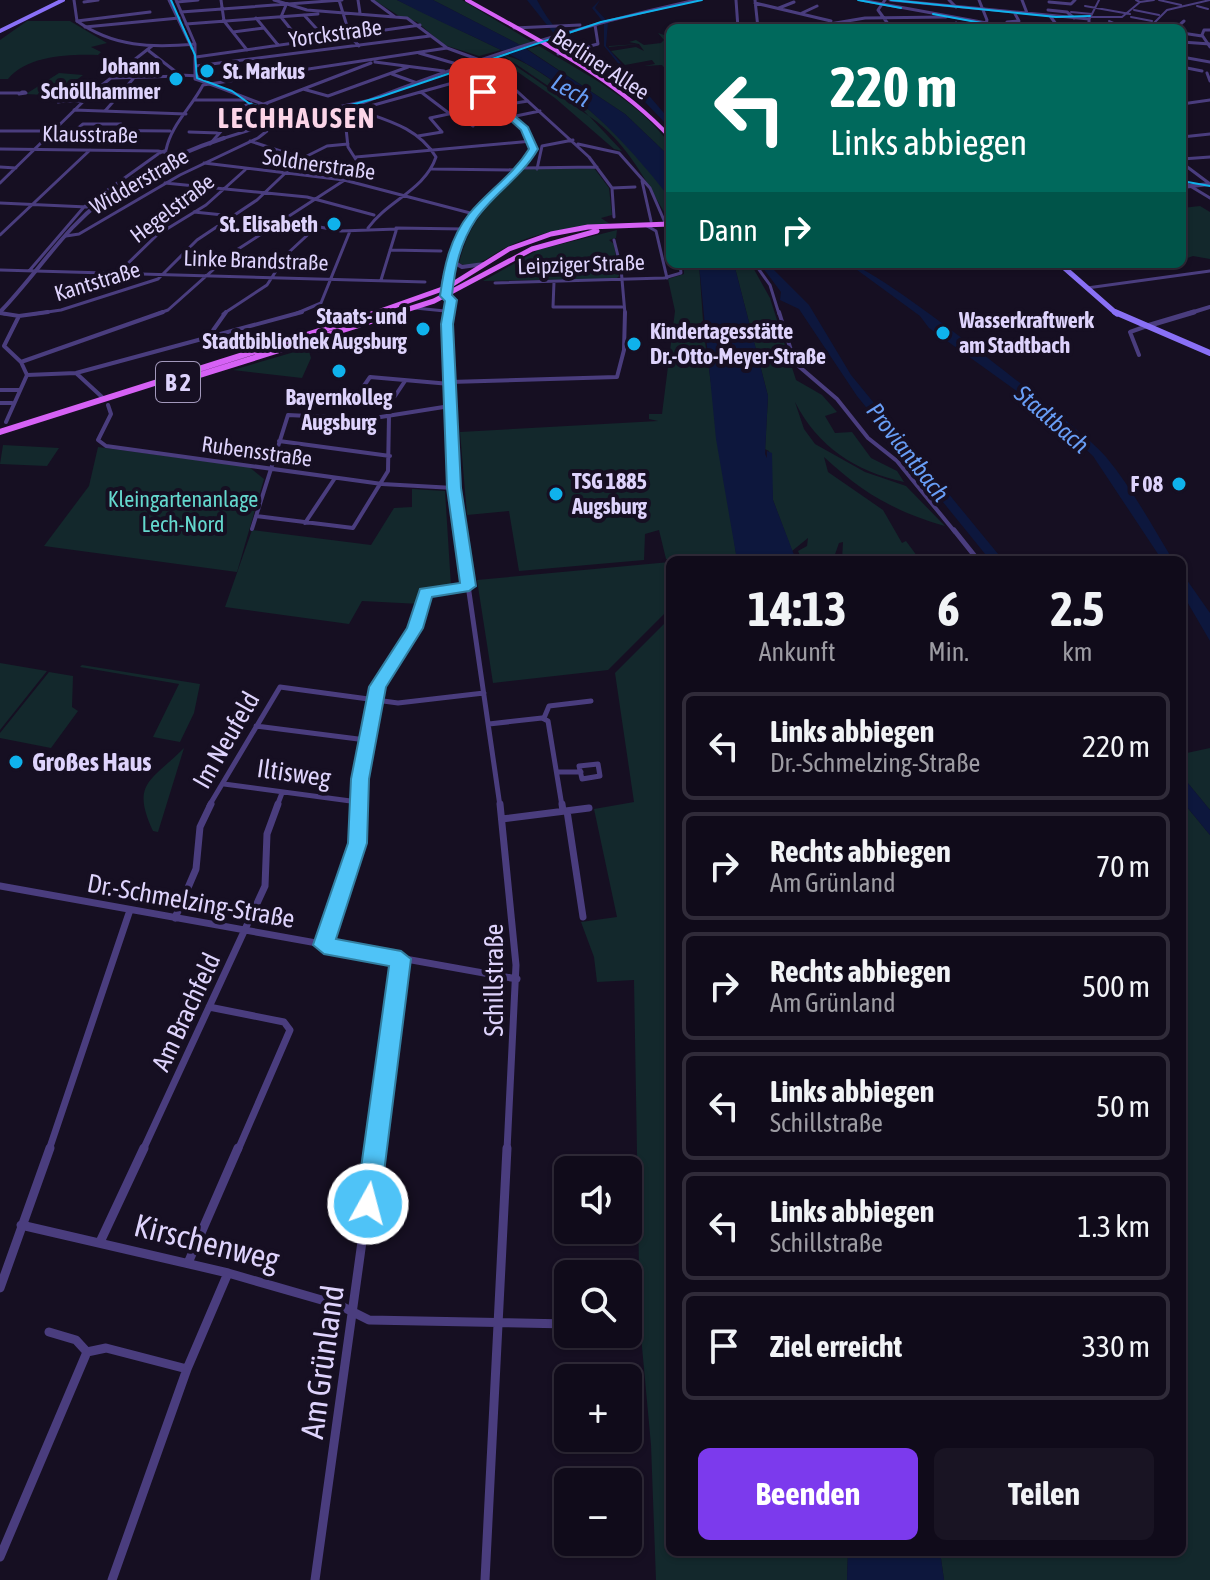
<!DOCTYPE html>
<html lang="de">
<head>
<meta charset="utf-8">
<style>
  body { margin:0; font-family:"Asap Condensed",sans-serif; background:#191423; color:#f1f3f6; height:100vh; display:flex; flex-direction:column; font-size:30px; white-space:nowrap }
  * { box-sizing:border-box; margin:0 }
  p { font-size:26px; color:#9c9ba2 }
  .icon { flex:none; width:44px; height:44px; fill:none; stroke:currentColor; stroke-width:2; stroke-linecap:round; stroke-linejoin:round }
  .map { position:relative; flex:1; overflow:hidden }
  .panel { position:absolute; left:666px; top:556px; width:520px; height:1000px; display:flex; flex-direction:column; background:#100b1a; border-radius:12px; box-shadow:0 2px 6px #0004,0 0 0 2px #302b39 }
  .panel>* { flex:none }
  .banner { position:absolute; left:666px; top:24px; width:520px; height:244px; border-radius:12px; box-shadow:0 2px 6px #0004,0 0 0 2px #302b39; background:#00695c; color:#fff; overflow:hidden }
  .tools { position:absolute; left:554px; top:1156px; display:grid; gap:16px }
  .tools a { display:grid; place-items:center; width:88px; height:88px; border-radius:12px; background:#100b1a; box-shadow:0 2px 6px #0004,0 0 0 2px #302b39; font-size:40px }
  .pin { position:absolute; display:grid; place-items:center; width:68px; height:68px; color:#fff; margin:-34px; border-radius:16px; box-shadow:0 4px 12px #0006 }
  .me { position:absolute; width:88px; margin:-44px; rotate:7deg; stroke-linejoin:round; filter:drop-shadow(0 0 6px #0008) }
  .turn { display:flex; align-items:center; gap:28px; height:168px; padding:0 32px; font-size:36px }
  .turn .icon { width:104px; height:104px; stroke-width:2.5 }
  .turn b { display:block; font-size:56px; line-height:68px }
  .then { display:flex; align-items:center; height:76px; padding:0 32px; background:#0003; gap:16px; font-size:30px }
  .eta { display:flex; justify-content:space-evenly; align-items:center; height:136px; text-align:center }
  .eta b { font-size:48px; font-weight:700; line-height:56px }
  .cta { display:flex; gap:16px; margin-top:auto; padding:16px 32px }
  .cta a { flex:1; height:92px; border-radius:12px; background:#7c3aed; color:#fff; font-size:32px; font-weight:700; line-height:92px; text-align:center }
  .cta a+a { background:#191423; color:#f1f3f6 }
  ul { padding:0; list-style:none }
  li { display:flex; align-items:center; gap:24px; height:108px; margin:0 16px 12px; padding:0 16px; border:4px solid #302b39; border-radius:12px }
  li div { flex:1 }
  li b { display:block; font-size:30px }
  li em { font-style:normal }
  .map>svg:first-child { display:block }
</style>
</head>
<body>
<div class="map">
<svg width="1210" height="1580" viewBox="0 0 1210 1580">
  <rect width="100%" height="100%" fill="#160f22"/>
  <path fill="#13282c" d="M374 0H397L501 50 479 56 444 45 417 22 399 16Z
    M433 0H462L532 42 520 45Z
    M27 21H70L107 43 91 47 101 52 98 55C70 54 28 55 8 79H0V40Z
    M658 33 670 37 669 73 662 65 644 66 655 64 652 60 625 65 611 51 636 47 644 51 639 44 609 47V46L639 44 629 42 636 40 644 45 661 43 664 40Z
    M539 46C586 75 635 98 670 144V157L625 114 527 49Z
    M504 56C538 57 656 164 669 197 672 204 670 215 670 222 647 184 628 142 589 116L622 151 614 149 555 98 502 61 507 60 589 116 582 109Z
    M59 73 83 75 61 92 62 96 26 94Z
    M594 168 609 188 612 215 601 218 610 224C574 227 538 231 505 248 491 255 475 271 459 263 470 218 492 200 525 169Z
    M1200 206 1210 212V259L1193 256 1182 260V208Z
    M617 230 616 238 609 240 614 244 619 276 616 279 483 281 538 250Z
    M684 264H699L704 335 737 560 666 559 659 530 645 534 644 560 519 571 509 511 467 515 460 432 658 421 649 419V414H662L675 311 668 279 684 274Z
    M734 264H751L770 298 796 380 822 395 837 412 825 416 835 433 852 432 871 458 897 471 904 482C855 471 818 447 795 402L804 429 815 444 865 472 906 486 945 526C893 511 863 493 824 457L828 472 883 510 902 543 906 541 920 560H842L843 542 839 543 833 560H802L798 551 807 546 808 538 792 551 773 500 769 451 765 449 768 396Z
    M308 348 311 358 302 378 233 370Z
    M3 445 59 448 47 466 0 464Z
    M98 447 249 467 264 479 237 572 44 546 89 486Z
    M412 489 445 491 451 586 424 589 420 604 362 601 349 624 225 607 252 530 371 545 394 508 412 507Z
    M670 562V608L608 670 493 683 477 580Z
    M670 618V1552H848L847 1580H656L651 1445 640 1325 634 980 597 982 594 957 581 922 617 917 594 809 634 802 615 673Z
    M0 663 47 671 0 730Z
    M82 665 200 684 194 713 180 742 153 737 179 684 80 667Z
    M49 672 73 676 72 707 78 711 51 748 0 738V733Z
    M184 748 158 832 153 831C131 783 150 782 184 748Z
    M1210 748V810L1182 776V754Z
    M1182 801 1210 835V1580H944L940 1552H1182Z"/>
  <path fill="#0d173d" d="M397 0H433L520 45 625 114 670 157V198C624 139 570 83 501 50 467 33 431 18 397 0Z
    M527 0H537C561 47 605 72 647 99L604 46V23L592 8 600 0 595 8 608 22 606 46 670 120V128L644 101 559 40Z
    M699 264H734L768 396 765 454 767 458V451L772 453 773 500 796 560H737L716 439Z
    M760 264H768L809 305 851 375 1003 560H990L857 396 799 309 780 300 781 292Z
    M849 264C873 264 1084 430 1106 457 1132 488 1152 526 1173 560H1162L1093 456 1047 413 929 328 920 316Z
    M1182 573 1210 613V641L1182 593Z
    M1182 776 1210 810V835L1182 801Z
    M848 1552H940L944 1580H847Z"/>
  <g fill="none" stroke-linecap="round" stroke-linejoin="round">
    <path stroke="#4a3d7e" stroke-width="2" d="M1159 0 1181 5
      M1140 2 1154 0
      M1085 6 1130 14
      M1197 6 1208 9
      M1134 10 1159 15
      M1071 12 1092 14
      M1089 17H1122L1140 2 1136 0
      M1131 17 1152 21
      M1090 18 1099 0
      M1109 21 1125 28
      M1149 28 1167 10 1210 0"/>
    <path stroke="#4a3d7e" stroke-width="3" d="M221 0 224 21 247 50
      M274 0 307 10 407 18 447 48 485 62 589 157 612 188 614 217
      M339 0 350 36 359 46
      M358 0 360 13
      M372 0 395 17
      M736 0 738 28
      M755 0 758 28
      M885 0 878 10 891 28
      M949 0 956 7
      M1022 0 1027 13
      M84 2 98 0
      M177 2 198 0
      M1049 2 1071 4 1075 0
      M755 3 831 21
      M286 5 281 17 301 42
      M779 8 794 2
      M984 9 1089 19V28
      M1048 10 1067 12 1074 18
      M181 12 342 0
      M802 13 817 6
      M304 15 326 39
      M1050 16 1059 28
      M256 18 278 45
      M77 21 150 12
      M956 23 957 28
      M186 24 318 14
      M758 26 812 27 865 18 946 17
      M85 27 179 18
      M1004 27 1007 22 1019 21 1014 12
      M1176 28 1184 21
      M1210 30H1204L1202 35 1210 47
      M233 32 264 28
      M1182 33 1202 36
      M149 51 180 75 199 76
      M419 53 460 65
      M196 57 420 25
      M1182 57 1210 62
      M375 62 444 71
      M196 66 430 36
      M1182 67 1202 71
      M1207 73 1210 81
      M392 74 417 83
      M112 78 182 76
      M474 85 504 81
      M303 89 328 96 408 67
      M22 92H25L26 93 19 94Z
      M421 92 450 114
      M0 93H19
      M487 95 515 90
      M60 100 64 101 58 102Z
      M195 100H244
      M64 101H84
      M1182 104 1210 100
      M259 106 371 63
      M347 106C380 119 416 124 436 157 425 190 387 201 368 228
      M498 106 528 101
      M74 110 186 114
      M356 110 467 79
      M105 111 133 79
      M455 113 473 126
      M511 117 540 111
      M53 130 170 131
      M76 130 83 124H121L123 130
      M0 131H50
      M189 132 219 133
      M418 136 442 132 430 118 496 104
      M1182 137 1210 134
      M250 141 302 158
      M210 144 242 107 251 103
      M578 144 619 153 650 188 670 234
      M0 149 158 151 179 155
      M160 153 166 150C171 125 191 108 203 85L447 48
      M356 157 532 141
      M1182 159 1210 157
      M204 163 344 180 474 214
      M1182 163 1210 184
      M0 167 16 168
      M522 168 597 167
      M432 169 520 170
      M537 169 542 146 573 140
      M642 181 651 221
      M1182 181 1210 198
      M0 183 93 92 152 46
      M165 183 307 197 374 215
      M612 188 635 187
      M0 203 87 207
      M194 212 233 216
      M282 220 341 231 397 229
      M647 226 656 231 667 278
      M396 228 464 229
      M0 235 90 150
      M66 236 79 234 180 175 258 138 267 131 266 127
      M614 240 621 268 625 314
      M390 250 441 251
      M755 264 770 285 779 314
      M0 270 425 282
      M29 271 84 207 158 154
      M119 272 157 235 206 205 245 170
      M381 280 396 231
      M554 282 553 307H622
      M495 283 664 278 681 273 680 264
      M1087 288 1210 271
      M446 296 447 314
      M446 296 451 300 449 314
      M415 308 445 311
      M0 313 5 314
      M34 314 61 310 158 279 197 240 257 200 299 160 327 146 348 144
      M157 314 168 310 232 253 357 172 360 166 348 147 345 119
      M223 314 267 285 287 254 315 228
      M295 314 321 303 350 231"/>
    <path stroke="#4a3d7e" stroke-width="4" d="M447 312 454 488 460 532
      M779 312 795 363 837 399 868 438 897 461 955 532
      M0 313 19 316 48 312
      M447 324 449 312
      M209 336 226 312
      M1139 355 1130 332 1147 326
      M21 362 163 312
      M76 373 102 397
      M27 375 76 373 302 312
      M405 381 395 396 361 390 370 377 450 384
      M450 382 617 377 624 350 625 312
      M0 390H19
      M0 403H12
      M108 405 111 414 98 440 106 446 382 484 454 488
      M6 422 27 375 21 362 4 346 19 316
      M279 441 390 456
      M256 516 353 528 388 471 389 416
      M305 523 335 478
      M252 529 288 415 368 419 450 406"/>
    <path stroke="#4a3d7e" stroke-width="5" d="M460 530 500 806
      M954 530 978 560
      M544 718 549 706 591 701
      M489 724 542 718 548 721 562 806
      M256 726 366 740
      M598 764 600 776 582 779 579 766Z
      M557 772H581
      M224 784 358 802
      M209 806 280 687 398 703 484 693
      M277 806 282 793
      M359 806V785L376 702 373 698C391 659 413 635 426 593L469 586"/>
    <path stroke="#4a3d7e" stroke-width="7" d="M500 804 516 965 507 1150
      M562 804 563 811
      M567 811 583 917
      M502 819 589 808
      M0 886 517 979
      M175 918 196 869 200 827 211 804
      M324 945 358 843 359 804
      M209 1007 284 1022 290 1030 238 1150
      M49 1150 130 910
      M143 1150 265 886 267 834 278 804
      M375 1150 401 959"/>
    <path stroke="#4a3d7e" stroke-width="9" d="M21 1225 228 1273 339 1305 369 1320 568 1324
      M100 1242 144 1148
      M188 1263 238 1148
      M0 1288 50 1148
      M49 1332 76 1340 87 1352 106 1348 187 1369
      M0 1557 87 1352
      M112 1580 187 1369 228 1273
      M315 1580 375 1148
      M485 1580 507 1148"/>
    <path stroke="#4a3d7e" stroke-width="3" d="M74 0 77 21C113 47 152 48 195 44
      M169 0 192 48
      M176 0 195 44V79C230 90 261 106 297 115
      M861 0 1014 28
      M890 0 984 9
      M979 0 987 20 984 27
      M514 28 580 25
      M1182 42 1210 44
      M558 54 598 44 595 25
      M460 65 467 79 525 129 530 140
      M362 103C473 60 579 25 696 0
      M218 140 292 117 366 101"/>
    <path stroke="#4a3d7e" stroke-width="4" d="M1182 187 1210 184
      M450 260 462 267 484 264
      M448 287 443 283C453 229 493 198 529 160L534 149 529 138
      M447 290 450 263
      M0 312C26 285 47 255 72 228 112 185 169 156 224 138
      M1187 314 1210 307"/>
    <path stroke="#4a3d7e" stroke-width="5" d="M1147 326 1194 312"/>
    <path stroke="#8970f6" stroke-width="4" d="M0 31 63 0"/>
    <path stroke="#8970f6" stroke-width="5" d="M1060 264 1117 314"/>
    <path stroke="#8970f6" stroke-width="6" d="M1115 312 1210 353"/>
    <path stroke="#d661f5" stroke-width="4" d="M467 0C539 41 613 76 670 137"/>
    <path stroke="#d661f5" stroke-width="5" d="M372 314 448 287 509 249 551 234 588 227 670 224
      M393 314 434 301 532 249 597 231"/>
    <path stroke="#d661f5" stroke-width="6" d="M187 379 400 312
      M0 432 379 312"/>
    <path stroke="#0fb2ec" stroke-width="2" d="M171 0 195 55 197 78 232 91 250 104 304 118 380 97 601 22 702 0
      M858 0 901 8
      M891 0 1056 17 1090 16
      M933 14 1009 28
      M1182 181 1210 186"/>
  </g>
  <path fill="#4fc3f7" stroke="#337fa1" stroke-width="2" d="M483 89 528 127 538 149C522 177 494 193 476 219 460 243 455 267 452 295L457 300 453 324 461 488 476 586 469 591 432 597 423 628 386 687 369 779 367 843 336 939 401 951 411 959 380 1204 376 1212 368 1215 359 1212 356 1204 389 966 324 954 313 945 348 843 351 779 369 687 407 628 420 589 460 583 447 488 441 324 445 301 440 296C444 267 450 238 469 214 488 191 513 175 529 149L521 130 480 93Z"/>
  <g fill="#0fb2ec" stroke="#160f22" stroke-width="3">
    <circle cx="207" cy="71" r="8"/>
    <circle cx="176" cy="79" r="8"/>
    <circle cx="334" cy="224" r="8"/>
    <circle cx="423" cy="329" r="8"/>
    <circle cx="943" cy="333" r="8"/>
    <circle cx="634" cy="344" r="8"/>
    <circle cx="339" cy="371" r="8"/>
    <circle cx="1179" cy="484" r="8"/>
    <circle cx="556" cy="494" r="8"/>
    <circle cx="16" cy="762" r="8"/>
  </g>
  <g text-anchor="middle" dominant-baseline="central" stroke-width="8" stroke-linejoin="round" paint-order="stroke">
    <g font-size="22" fill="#ded3fc" stroke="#160f22">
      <text transform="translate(335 33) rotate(-8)">Yorckstraße</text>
      <text transform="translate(601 64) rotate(33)">Berliner Allee</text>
      <text transform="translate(90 134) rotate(1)">Klausstraße</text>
      <text transform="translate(319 164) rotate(8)">Soldnerstraße</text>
      <text transform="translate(139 181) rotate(-30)">Widderstraße</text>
      <text transform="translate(172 208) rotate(-37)">Hegelstraße</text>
      <text transform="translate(256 260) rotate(2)">Linke Brandstraße</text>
      <text transform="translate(581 264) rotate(-2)">Leipziger Straße</text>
      <text transform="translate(97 281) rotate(-17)">Kantstraße</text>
      <text transform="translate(257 451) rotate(8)">Rubensstraße</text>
    </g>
    <g font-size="22" font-weight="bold" fill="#ded3fc" stroke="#160f22" text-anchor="end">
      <text x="160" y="66">Johann<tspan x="160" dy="25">Schöllhammer</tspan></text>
      <text x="223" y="71" text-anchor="start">St. Markus</text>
      <text x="318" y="224">St. Elisabeth</text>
      <text x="407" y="316">Staats- und<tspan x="407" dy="25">Stadtbibliothek Augsburg</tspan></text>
      <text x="959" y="320" text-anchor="start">Wasserkraftwerk<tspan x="959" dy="25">am Stadtbach</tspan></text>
      <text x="650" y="331" text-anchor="start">Kindertagesstätte<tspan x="650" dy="25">Dr.-Otto-Meyer-Straße</tspan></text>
      <text x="339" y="397" text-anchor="middle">Bayernkolleg<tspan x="339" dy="25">Augsburg</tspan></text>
      <text x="572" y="481" text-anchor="start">TSG 1885<tspan x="572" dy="25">Augsburg</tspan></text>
      <text x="1163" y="484">F 08</text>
    </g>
    <g font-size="22" fill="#64d7cd" stroke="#160f22">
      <text x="183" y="499">Kleingartenanlage<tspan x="183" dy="25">Lech-Nord</tspan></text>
    </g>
    <g font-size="24" font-style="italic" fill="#689df5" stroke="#160f22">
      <text transform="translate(571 90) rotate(31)">Lech</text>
      <text transform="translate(1052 419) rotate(41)">Stadtbach</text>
      <text transform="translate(908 452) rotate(52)">Proviantbach</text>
    </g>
    <rect fill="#160f22" stroke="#a298bb" stroke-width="2" x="156" y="362" width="44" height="40" rx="6"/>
    <g font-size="24" font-weight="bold" fill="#ded3fc">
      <text x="178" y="382">B 2</text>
    </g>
    <g font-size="26" fill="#ded3fc" stroke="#160f22">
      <text transform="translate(226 740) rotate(-60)">Im Neufeld</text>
      <text transform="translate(294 773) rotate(8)">Iltisweg</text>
      <text transform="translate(191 901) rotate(10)">Dr.-Schmelzing-Straße</text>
      <text transform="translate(494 980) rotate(-90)">Schillstraße</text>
      <text transform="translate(186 1012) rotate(-65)">Am Brachfeld</text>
    </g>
    <g font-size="26" font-weight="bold" fill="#ded3fc" stroke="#160f22" text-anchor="start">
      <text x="32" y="762">Großes Haus</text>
    </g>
    <g font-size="28" font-weight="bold" letter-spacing="2" fill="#fcd5e8" stroke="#160f22">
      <text x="297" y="118">LECHHAUSEN</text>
    </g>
    <g font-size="32" fill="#ded3fc" stroke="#160f22">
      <text transform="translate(207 1242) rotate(14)">Kirschenweg</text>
      <text transform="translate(322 1362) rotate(-82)">Am Grünland</text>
    </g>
  </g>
</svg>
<div class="tools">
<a><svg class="icon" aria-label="sound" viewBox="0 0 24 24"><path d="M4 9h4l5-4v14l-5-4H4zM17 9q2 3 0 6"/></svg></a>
<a><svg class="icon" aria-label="search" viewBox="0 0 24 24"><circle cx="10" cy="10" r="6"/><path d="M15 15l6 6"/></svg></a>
<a>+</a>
<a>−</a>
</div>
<div class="pin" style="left:483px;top:92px;background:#d93025"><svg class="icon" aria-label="arrive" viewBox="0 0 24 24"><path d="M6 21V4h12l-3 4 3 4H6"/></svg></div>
<svg class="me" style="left:368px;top:1204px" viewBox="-20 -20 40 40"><circle r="17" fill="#4fc3f7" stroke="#fff" stroke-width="3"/><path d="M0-11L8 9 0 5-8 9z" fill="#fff"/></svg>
<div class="banner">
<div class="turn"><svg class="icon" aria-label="left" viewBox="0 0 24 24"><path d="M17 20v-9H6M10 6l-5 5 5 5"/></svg><div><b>220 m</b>Links abbiegen</div></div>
<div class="then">Dann<svg class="icon" aria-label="right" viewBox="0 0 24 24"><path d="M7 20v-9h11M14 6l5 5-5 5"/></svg></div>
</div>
<section class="panel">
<div class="eta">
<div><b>14:13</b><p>Ankunft</p></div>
<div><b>6</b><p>Min.</p></div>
<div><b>2.5</b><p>km</p></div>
</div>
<ul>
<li><svg class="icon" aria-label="left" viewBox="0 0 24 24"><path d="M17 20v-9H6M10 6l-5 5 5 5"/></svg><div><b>Links abbiegen</b><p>Dr.-Schmelzing-Straße</p></div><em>220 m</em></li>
<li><svg class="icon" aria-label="right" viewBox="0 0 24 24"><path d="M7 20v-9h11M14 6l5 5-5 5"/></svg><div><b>Rechts abbiegen</b><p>Am Grünland</p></div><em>70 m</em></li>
<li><svg class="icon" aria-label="right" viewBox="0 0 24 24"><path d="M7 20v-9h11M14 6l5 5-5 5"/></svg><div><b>Rechts abbiegen</b><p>Am Grünland</p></div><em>500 m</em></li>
<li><svg class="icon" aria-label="left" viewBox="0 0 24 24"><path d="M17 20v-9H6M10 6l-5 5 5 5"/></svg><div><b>Links abbiegen</b><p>Schillstraße</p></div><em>50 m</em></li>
<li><svg class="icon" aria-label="left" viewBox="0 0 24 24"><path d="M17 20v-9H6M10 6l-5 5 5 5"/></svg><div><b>Links abbiegen</b><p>Schillstraße</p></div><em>1.3 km</em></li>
<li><svg class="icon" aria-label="arrive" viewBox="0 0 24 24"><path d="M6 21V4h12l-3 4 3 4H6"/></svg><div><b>Ziel erreicht</b></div><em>330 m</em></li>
</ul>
<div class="cta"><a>Beenden</a><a>Teilen</a></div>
</section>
</div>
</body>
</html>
